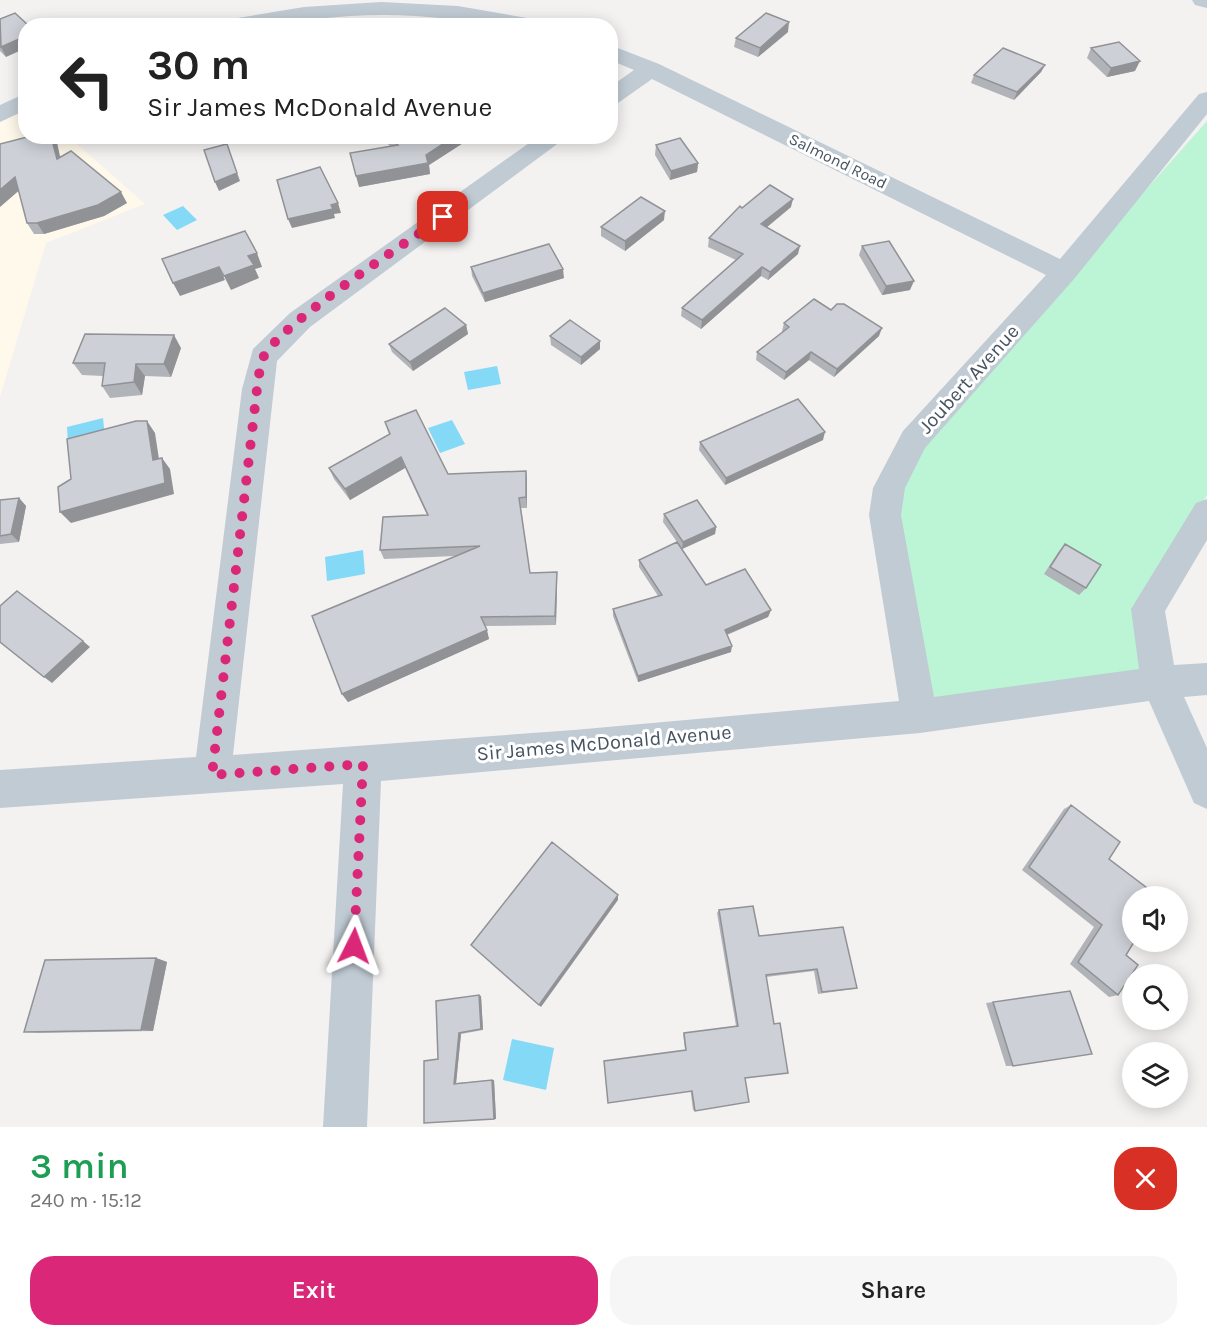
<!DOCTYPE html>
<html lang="en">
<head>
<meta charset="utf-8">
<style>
  body { margin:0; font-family:Karla,sans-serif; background:#f6f6f6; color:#222; height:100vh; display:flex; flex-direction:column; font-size:22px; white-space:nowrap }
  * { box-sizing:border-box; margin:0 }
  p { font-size:20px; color:#767676 }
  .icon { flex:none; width:33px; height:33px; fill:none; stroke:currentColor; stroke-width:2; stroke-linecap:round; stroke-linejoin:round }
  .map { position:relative; height:1127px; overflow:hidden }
  .sheet { display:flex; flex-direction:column; background:#fff; flex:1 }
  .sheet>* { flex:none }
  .banner { position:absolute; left:18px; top:18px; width:600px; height:126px; border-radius:24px; box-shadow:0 3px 15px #0003; background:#fff; color:#222; overflow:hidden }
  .buttons { position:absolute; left:1122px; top:886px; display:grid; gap:12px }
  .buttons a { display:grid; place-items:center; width:66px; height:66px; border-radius:50%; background:#fff; box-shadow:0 3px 15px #0003; font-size:30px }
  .pin { position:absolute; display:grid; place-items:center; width:51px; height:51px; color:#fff; margin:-26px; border-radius:12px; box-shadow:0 3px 9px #0006 }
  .me { position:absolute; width:66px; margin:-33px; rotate:3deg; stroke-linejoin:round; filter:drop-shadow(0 0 4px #0008) }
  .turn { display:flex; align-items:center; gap:21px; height:126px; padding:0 30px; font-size:27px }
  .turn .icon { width:78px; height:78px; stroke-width:2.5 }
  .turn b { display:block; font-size:42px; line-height:51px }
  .round { display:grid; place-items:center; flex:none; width:63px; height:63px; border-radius:24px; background:#f6f6f6 }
  .head { display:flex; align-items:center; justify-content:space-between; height:102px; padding:0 30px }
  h1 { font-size:36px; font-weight:600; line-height:45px; color:#1e9e55 }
  .cta { display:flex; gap:12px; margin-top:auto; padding:12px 30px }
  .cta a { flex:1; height:69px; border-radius:24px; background:#db2777; color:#fff; font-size:24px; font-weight:600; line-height:69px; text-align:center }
  .cta a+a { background:#f6f6f6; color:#222 }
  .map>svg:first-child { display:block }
</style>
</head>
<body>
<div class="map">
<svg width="1207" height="1127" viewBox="0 0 1207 1127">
  <rect width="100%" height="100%" fill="#f4f1f1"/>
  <path fill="#fef9ea" d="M25 108 26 136 69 137 145 204 46 243 0 397V122Z"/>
  <path fill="#bcf5d5" d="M1207 121V495L1140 605 1148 676 929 704 897 491 920 444Z"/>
  <path fill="#84d9f6" d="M183 206 197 220 177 230 163 215Z
    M497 366 501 384 468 390 464 372Z
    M103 418 105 437 68 446 67 427Z
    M452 420 465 444 440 453 428 428Z
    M363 550 365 574 327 581 325 557Z
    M512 1039 554 1048 546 1090 503 1080Z"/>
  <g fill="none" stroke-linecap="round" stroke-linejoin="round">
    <path fill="#c0cbd4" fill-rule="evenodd" d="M1192 0H1207V8L1195 5Z
      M381 2 458 6 533 19 541 21 544 26C490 26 437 15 383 15 327 15 273 26 217 26L220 21 304 7Z
      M610 45 659 64 1060 259 1199 94 1207 92V114L1074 279 925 448 905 488 901 515 934 697 1139 669 1131 609 1196 503 1207 499V540L1165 611 1174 665 1207 663V695L1184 697 1207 748V809L1194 803 1149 701 920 733 381 781 367 1127H323L343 784 0 808V770L196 757 242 389 253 349 290 313 539 136H568L310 327 277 361 233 755 574 730 899 701 869 515 873 488 903 431 1046 275 652 79 618 103 610 105V87L634 70 610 60Z
      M26 93V110L0 122V105Z"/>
  </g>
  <path fill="#b0b3b8" d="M0 19 6 57 0 51Z
    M788 32 758 57 734 47 736 38Z
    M1091 48 1135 71 1107 77 1087 58Z
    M1045 65 1041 72 1014 100 971 83 974 75Z
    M31 136H53L57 143 60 157 127 203 104 216 44 234H34L27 223Z
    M380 136H474L429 165 430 174 359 187 390 146Z
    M656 145 698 163 697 172 670 180 655 155Z
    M791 207 767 227 798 254 768 280 761 276 701 329 681 316 682 308 736 260 708 247 709 238 742 208Z
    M664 220 625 251 601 236V227Z
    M862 246 910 290 882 295 859 255Z
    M471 267 564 278 485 302 472 276Z
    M831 310 879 336 834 377 809 360 784 380 756 360 757 352 783 332 782 331 784 323Z
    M466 325 468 334 413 371 392 352 389 344Z
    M550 336 600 349 581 365 551 345Z
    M181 348 171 377 145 376 142 395 110 398 102 386 103 376 82 375 73 363Z
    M385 422 448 474 526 471 527 482V508H521L530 573 557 572V582L556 625 485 626 489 639 348 702 342 694 455 556 384 559 380 550 427 515 405 468 350 500 334 479 329 468 389 434Z
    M823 440 725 485 699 450 700 442Z
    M19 498 26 506 19 542 0 544V500Z
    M664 514 716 527 715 534 682 549 706 585 771 610 768 617 727 635 731 652 638 682 613 616V609L658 596 639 567V560L677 542 663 522Z
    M1065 544 1086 588 1079 595 1044 574 1059 551Z
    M1071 805 1109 859 1126 955 1118 995 1109 997 1070 964 1094 927 1022 870 1064 809Z
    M719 910 759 936 857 988 853 989 818 994 814 971 766 977 745 1078 695 1111 693 1110 683 1034 684 1033 736 1026 717 913Z
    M156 958 167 962 153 1031 39 1033 24 1032Z
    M481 996 483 1030 461 1034 456 1083 494 1080 496 1119 424 1123 438 1059Z
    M993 1002 1013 1066H1006L986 1003Z"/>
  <path fill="#909296" d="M789 22 788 32 758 57 760 48Z
    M26 36V48L6 57 1 47Z
    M1140 61 1135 71 1107 77 1111 68Z
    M1045 65 1041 72 1014 100 1017 92Z
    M51 136H53L57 143 63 170 57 159Z
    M455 136H474L429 165 430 174 359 187 356 176 426 155Z
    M230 153 240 181 219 191 215 182Z
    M698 163 697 172 670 180 671 171Z
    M15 177 22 188 0 207V190Z
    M121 192 127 203 104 216 44 234 37 223Z
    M793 199 791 207 760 233 761 224Z
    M338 203 341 213 334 214 335 218 292 228 288 219Z
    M665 211 664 220 625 251V241Z
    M800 246 798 254 768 280 770 272Z
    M257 253 262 267 255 269 259 278 231 290 224 276 248 256Z
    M219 267 225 280 180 296 173 283Z
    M762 267 761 276 701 329 702 320Z
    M563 269 564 278 485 302 483 293Z
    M914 281 910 290 882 295 886 286Z
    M466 325 468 334 413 371 410 362Z
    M882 328 879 336 834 377 837 369Z
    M174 335 181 348 171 377 164 364Z
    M600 341V349L581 365V357Z
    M811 352 809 360 784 380 786 372Z
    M136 364 145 376 142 395 134 382Z
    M147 421 155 433 161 472 153 460Z
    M825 432 823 440 725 485 726 478Z
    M401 457 405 468 350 500 345 489Z
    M162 458 170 469 174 494 71 523 60 512Z
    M526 471 527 482V508L526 497Z
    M19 498 26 506 19 542 11 534Z
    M716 527 715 534 682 549 683 542Z
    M557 572V582L556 625 555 616Z
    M771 610 768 617 723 636 725 630Z
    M487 630 489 639 348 702 342 694Z
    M83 641 90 647 52 683 44 677Z
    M732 646 731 652 638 682V676Z
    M618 895V900L541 1007 539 1005Z
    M156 958 167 962 153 1031 141 1030Z
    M479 995 481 996 483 1030 481 1029Z
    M459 1033 461 1034 456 1084H454Z
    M492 1080H494L496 1119H494Z"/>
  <path fill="#cdd0d6" stroke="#909296" stroke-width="1.5" d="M15 13 29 26H26V36L1 47 0 19Z
    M766 13 789 22 760 48 736 38Z
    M1119 42 1140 61 1111 68 1091 48Z
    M1003 48 1045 65 1017 92 974 75Z
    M31 136H51L57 159 71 151 121 192 98 205 37 223H27L15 177 0 190V144Z
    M389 136H455L426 155 428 163 356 176 350 153 398 145Z
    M680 138 698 163 671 171 656 145Z
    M227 144 237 173 215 182 204 150Z
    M320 167 338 203 331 205 333 209 288 219 277 180Z
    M770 185 793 199 761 224 800 246 770 272 762 267 702 320 682 308 743 254 709 238 740 206 742 208Z
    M641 197 665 211 625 241 601 227Z
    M245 231 257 253 248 256 254 265 224 276 219 267 173 283 162 259Z
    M889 241 914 281 886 286 862 246Z
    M549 244 563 269 483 293 471 267Z
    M814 299 831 310 837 304H844L882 328 837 369 811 352 786 372 757 352 789 327 784 323Z
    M445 308 466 325 410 362 389 344Z
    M570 320 600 341 581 357 550 336Z
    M85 334 174 335 164 364H136L134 382 102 386 105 363H73Z
    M798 399 825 432 726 478 700 442Z
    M416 410 448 474 526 471V497L519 498 530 573 557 572 555 616 481 617 487 630 342 694 312 616 480 546 380 550 383 517 428 515 401 457 345 489 329 468 390 434 385 422Z
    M136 421H147L153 460 162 458 165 483 60 512 58 487 71 479 67 439Z
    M19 498 11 534 0 536V500Z
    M697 500 716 527 683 542 664 514Z
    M677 542 706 585 745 569 771 610 725 630 732 646 638 676 613 609 662 595 639 560Z
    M1065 544 1101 565 1086 588 1050 567Z
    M17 591 83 641 44 677 0 642V606Z
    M1071 805 1120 842 1109 859 1159 897H1132V942H1134L1126 955 1138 965 1118 995 1078 962 1102 925 1029 867Z
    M552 842 618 895 539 1005 471 945Z
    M753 906 759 936 843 927 857 988 822 992 817 969 766 975 774 1024 780 1023 788 1073 745 1078 749 1102 695 1111 692 1091 608 1103 604 1061 686 1050 684 1033 738 1026 719 910Z
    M156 958 141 1030 24 1032 45 960Z
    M1070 991 1092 1054 1013 1066 993 1002Z
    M479 995 481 1029 459 1033 454 1084 492 1080 494 1119 424 1123V1061L438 1059 436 1001Z"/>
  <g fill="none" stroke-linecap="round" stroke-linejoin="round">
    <path stroke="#db2777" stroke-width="10" stroke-dasharray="0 18" d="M354 946 363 764 212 775 257 389C259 379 259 367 263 358 278 325 408 242 443 217"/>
  </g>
  <g text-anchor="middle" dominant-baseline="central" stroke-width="6" stroke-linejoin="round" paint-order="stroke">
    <g font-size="16" fill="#465361" stroke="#fff">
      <text transform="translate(838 161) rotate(26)">Salmond Road</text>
    </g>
    <g font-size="20" fill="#465361" stroke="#fff">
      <text transform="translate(969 379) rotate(-48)">Joubert Avenue</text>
      <text transform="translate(604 743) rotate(-5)">Sir James McDonald Avenue</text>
    </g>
  </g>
</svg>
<div class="buttons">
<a><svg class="icon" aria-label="sound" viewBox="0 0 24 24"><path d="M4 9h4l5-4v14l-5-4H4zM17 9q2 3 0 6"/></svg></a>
<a><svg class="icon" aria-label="search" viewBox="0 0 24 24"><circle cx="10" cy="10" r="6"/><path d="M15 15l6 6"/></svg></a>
<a><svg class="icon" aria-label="layers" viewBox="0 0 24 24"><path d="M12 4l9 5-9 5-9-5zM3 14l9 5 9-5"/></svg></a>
</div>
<div class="pin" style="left:443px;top:217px;background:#d93025"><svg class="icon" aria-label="arrive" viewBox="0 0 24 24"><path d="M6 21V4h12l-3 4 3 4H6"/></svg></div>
<svg class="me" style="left:354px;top:946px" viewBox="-20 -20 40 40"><path d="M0-17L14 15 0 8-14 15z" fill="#db2777" stroke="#fff" stroke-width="4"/></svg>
<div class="banner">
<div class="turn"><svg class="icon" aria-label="left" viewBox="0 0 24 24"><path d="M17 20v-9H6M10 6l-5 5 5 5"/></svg><div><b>30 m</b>Sir James McDonald Avenue</div></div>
</div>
</div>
<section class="sheet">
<div class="head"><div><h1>3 min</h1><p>240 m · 15:12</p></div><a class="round" style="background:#d93025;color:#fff"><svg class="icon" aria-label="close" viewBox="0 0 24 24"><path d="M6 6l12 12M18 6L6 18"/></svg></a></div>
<div class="cta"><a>Exit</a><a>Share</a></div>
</section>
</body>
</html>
